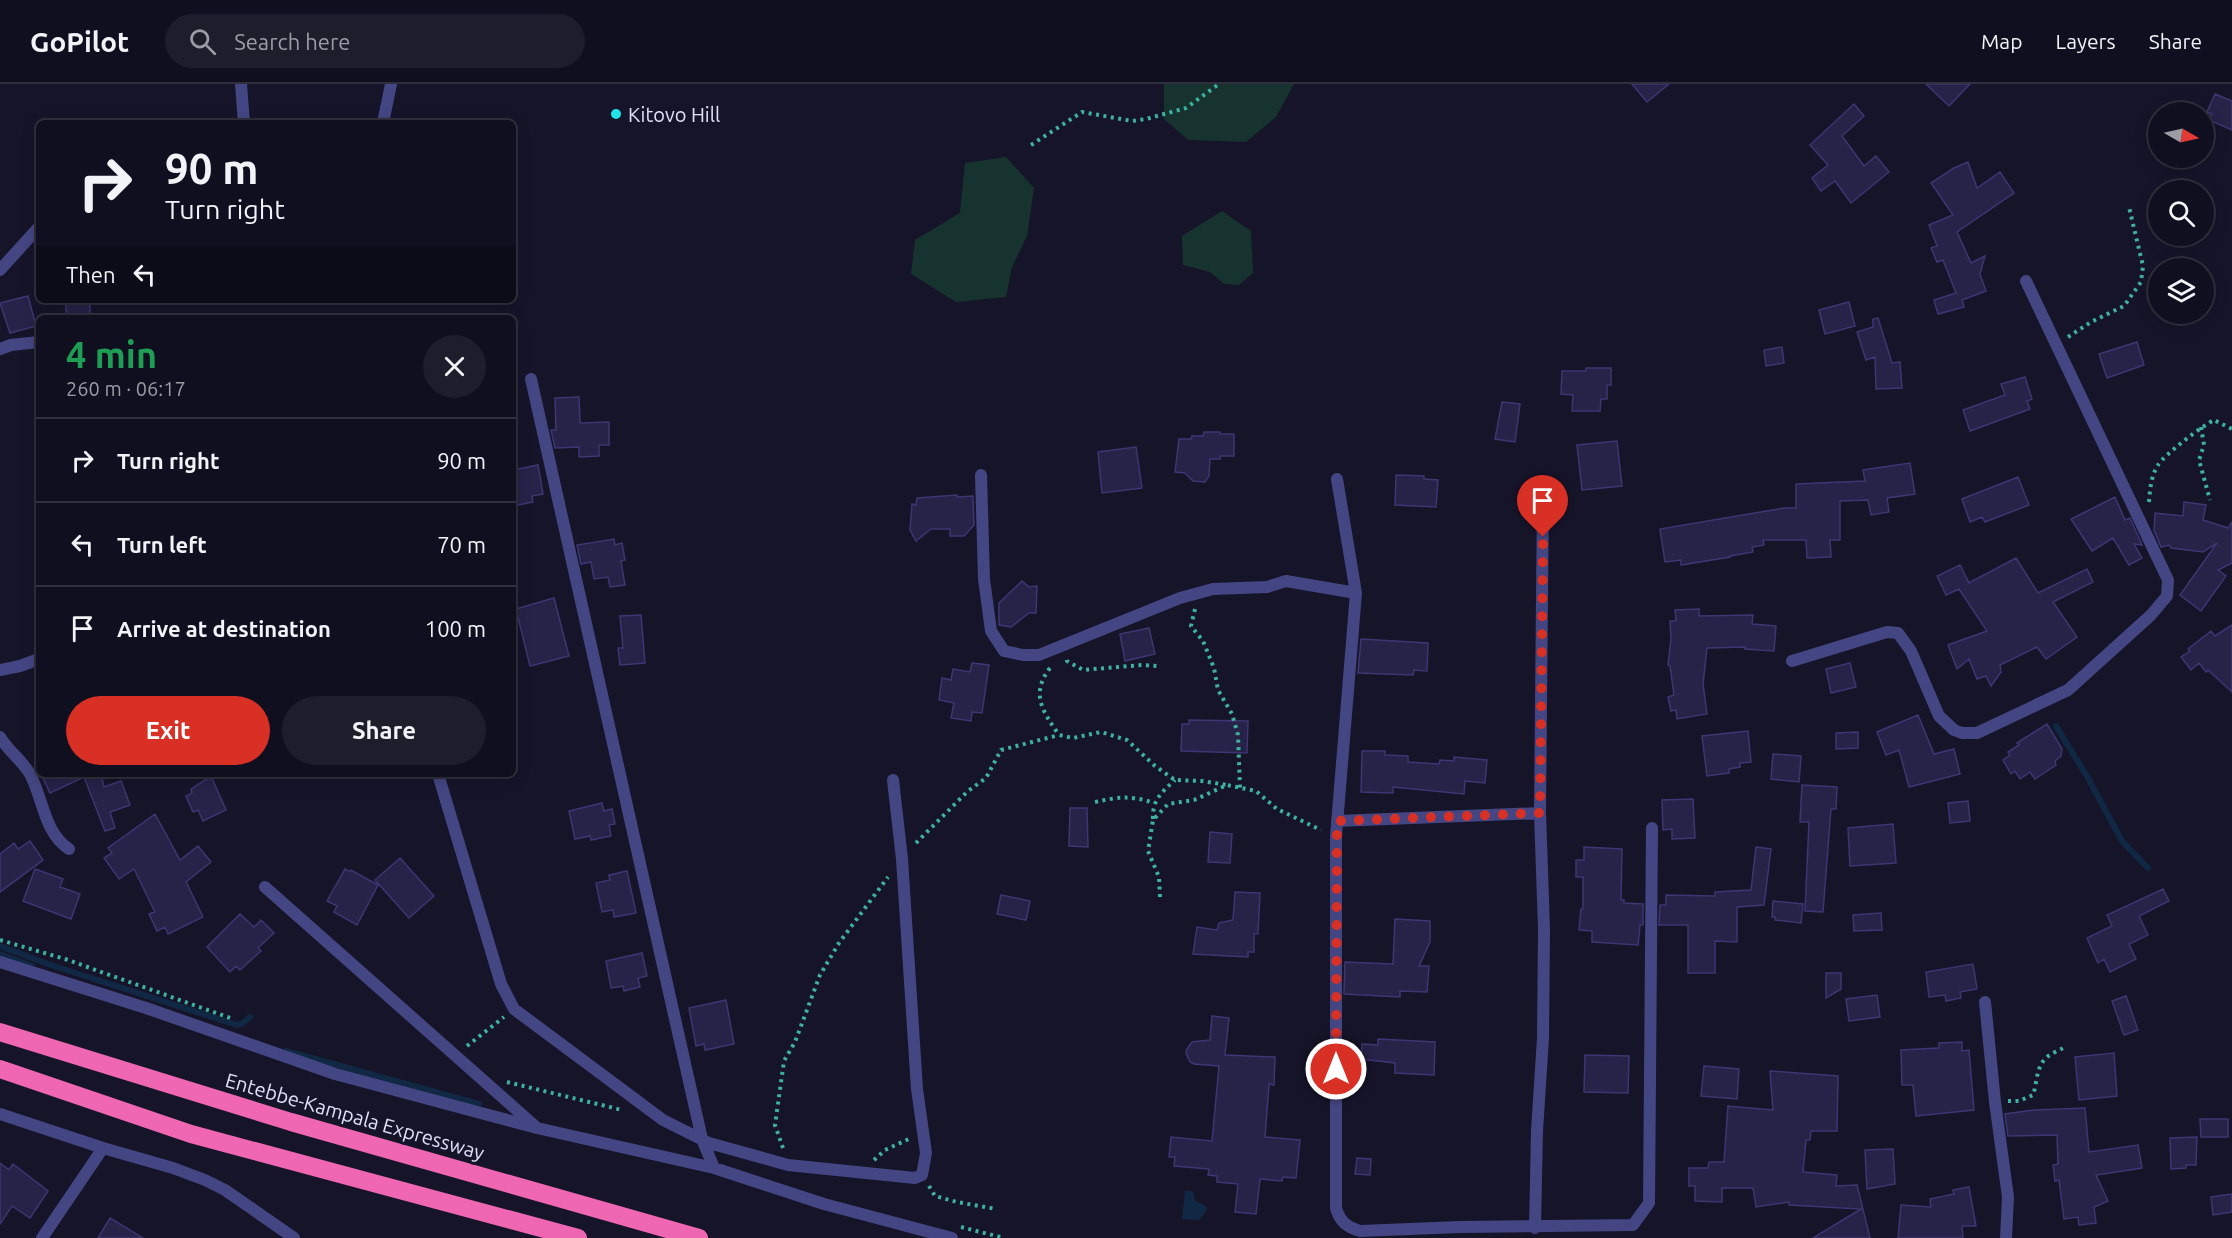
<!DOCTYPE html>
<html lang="en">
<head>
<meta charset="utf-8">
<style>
  body { margin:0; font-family:Ubuntu,sans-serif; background:#1e1d2c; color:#f1f3f6; height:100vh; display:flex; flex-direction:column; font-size:22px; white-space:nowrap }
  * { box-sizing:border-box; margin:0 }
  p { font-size:20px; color:#9c9ca4 }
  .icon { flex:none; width:33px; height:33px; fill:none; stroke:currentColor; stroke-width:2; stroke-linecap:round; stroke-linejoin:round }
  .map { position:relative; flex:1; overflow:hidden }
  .side { position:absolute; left:36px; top:231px; width:480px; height:462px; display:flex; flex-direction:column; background:#100f1f; border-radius:9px; box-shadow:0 3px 15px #0003,0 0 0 2px #302f3d }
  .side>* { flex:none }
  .top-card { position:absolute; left:36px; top:36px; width:480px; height:183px; border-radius:9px; box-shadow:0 3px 15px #0003,0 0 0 2px #302f3d; background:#100f1f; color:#f1f3f6; overflow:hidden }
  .needle { width:39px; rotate:99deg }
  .tools { position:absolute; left:2148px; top:18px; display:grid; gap:12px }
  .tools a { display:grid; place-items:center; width:66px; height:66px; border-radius:50%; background:#100f1f; box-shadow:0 3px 15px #0003,0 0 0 2px #302f3d; font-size:30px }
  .pin { position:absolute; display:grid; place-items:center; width:51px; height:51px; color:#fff; margin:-62px -26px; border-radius:50% 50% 50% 0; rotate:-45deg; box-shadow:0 0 6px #0007 }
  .pin .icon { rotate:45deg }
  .me { position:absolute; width:66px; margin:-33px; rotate:0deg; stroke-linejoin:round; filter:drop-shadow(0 0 4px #0008) }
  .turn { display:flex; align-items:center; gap:21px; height:126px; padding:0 30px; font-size:27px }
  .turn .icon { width:78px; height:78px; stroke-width:2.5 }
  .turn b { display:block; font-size:42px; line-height:51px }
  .then { display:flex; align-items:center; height:57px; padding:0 30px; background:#0003; gap:12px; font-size:22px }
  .round { display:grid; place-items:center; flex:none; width:63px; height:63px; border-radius:32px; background:#1e1d2c }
  .headline { display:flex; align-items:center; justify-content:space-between; height:102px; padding:0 30px }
  h1 { font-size:36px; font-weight:700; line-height:45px; color:#1e9e55 }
  .primary-button { display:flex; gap:12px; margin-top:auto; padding:12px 30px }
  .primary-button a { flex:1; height:69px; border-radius:36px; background:#d93025; color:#fff; font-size:24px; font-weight:700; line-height:69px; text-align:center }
  .primary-button a+a { background:#1e1d2c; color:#f1f3f6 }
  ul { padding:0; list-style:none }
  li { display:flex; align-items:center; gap:18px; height:84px; padding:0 30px; border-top:2px solid #302f3d }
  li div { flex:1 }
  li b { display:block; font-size:22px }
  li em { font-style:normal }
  header { display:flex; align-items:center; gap:36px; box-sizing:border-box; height:84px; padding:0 30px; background:#100f1f; border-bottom:2px solid #302f3d }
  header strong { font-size:28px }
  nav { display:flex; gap:33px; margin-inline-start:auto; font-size:21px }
  .search { width:420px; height:54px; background:#1e1d2c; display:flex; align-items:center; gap:15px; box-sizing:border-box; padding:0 21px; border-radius:33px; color:#9c9ca4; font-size:22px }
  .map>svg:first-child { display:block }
</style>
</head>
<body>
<header>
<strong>GoPilot</strong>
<div class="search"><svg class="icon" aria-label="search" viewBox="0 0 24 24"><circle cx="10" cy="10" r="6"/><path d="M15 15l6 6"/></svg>Search here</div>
<nav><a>Map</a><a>Layers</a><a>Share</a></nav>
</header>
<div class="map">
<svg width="2232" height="1154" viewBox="0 0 2232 1154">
  <rect width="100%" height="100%" fill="#161429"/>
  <path fill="#17332f" d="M1164 0H1294L1276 33 1246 58 1188 56 1164 35Z
    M1006 73 1034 104 1027 152 1012 183 1006 213 956 218 911 190 915 156 960 129 965 79Z
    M1222 127 1251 147 1253 189 1239 201 1224 200 1210 188 1183 181 1182 152Z"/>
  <path fill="#112845" d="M1185 1107H1193L1195 1116 1207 1123 1206 1127 1199 1136 1182 1135Z"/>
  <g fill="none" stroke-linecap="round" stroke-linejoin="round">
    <path stroke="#112845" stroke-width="6" d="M2056 642 2088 694 2122 757 2148 784
      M0 862 51 881 237 941 243 939 250 933
      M0 870 32 882
      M286 967 479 1020"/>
  </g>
  <path fill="#262248" stroke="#3d3672" stroke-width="1.5" d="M1632 0H1669L1647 18Z
    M1926 0H1970L1949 22Z
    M2215 10 2232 17V46L2209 36 2212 30 2207 28Z
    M1854 20 1864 32 1842 52 1864 82 1876 72 1889 88 1851 119 1835 97 1821 107 1812 94 1828 81 1810 61Z
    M1968 78 1977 104 2000 88 2014 109 1957 148 1971 179 1985 172 1980 190 1986 207 1962 216 1964 223 1938 230 1934 216 1956 209 1943 176 1937 178 1931 164 1937 162 1929 141 1953 131 1931 99 1954 84Z
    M28 212 36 242 10 249 0 219Z
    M66 216H90V234H66Z
    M1849 218 1855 242 1825 250 1819 226Z
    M1878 234 1892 279 1900 278 1902 304 1876 305 1875 273 1866 276 1857 248 1873 243V235Z
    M2137 258 2144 281 2107 294 2099 270Z
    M1782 263 1784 279 1766 282 1764 266Z
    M1586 284H1611V301H1607V315H1601L1600 327H1572L1573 311 1561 310 1562 287H1586Z
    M2025 293 2032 315 2027 317 2030 325 1970 347 1963 326 2005 311 2001 300Z
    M579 313 580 339 609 338V361H599V372L579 373V363L555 364 551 346H556L555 314Z
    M1502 318 1520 320 1515 358 1495 355Z
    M1204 348H1220V350H1234V372H1220V375H1210L1209 392 1205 398 1193 397 1185 389 1175 388 1179 355H1191L1192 352H1203Z
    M1617 357 1622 402 1582 406 1577 361Z
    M1136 363 1142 404 1102 409 1098 368Z
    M1910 379 1915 410 1887 414 1889 428 1871 431 1868 416 1840 417V456H1830L1831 473 1807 474 1806 456H1763L1764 461 1752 463 1753 468 1730 472V473L1681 481V476L1665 478 1660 445 1784 424H1796V400L1865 397 1863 386Z
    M538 381 543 410 532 412 533 418 513 422V386Z
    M1396 391 1424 392V395L1438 396 1436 423 1395 421Z
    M2018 393 2029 421 1985 438 1982 433 1970 438 1962 415Z
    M957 411V413L973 412 974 441 964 452H950V445H931L916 457 910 446 912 420 916 421 917 414Z
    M2115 413 2125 436 2130 434 2142 461 2134 460 2142 474 2129 481 2113 454 2092 467 2071 435Z
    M2184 418 2206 421 2203 436 2228 444 2232 438V479L2218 486 2226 492 2201 527 2180 511 2217 459 2203 468 2171 464 2169 461 2161 463 2154 446 2155 429 2183 432Z
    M614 455 615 461 622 459 625 476 621 477 625 501 610 503 608 493 594 495 591 478 581 480 577 461Z
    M2016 474 2038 509 2087 485 2093 498 2053 518 2077 553 2046 575 2037 563 2000 581 2001 588 1991 602 1986 592 1977 595 1969 575 1957 585 1948 561 1987 547 1959 505 1946 511 1937 492 1960 481 1969 499Z
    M1022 497 1029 503 1037 502 1036 529H1029L1011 543 999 541V519Z
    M554 514 569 572 530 582 516 525Z
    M1699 525V532L1753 531 1752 540 1776 542 1774 567 1745 565V563L1707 564 1703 600 1707 630 1677 635 1676 626 1671 627 1668 613 1674 611 1670 582 1668 581 1671 555 1670 537H1676L1675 526Z
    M641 531 645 579 620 581 618 564H623L620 532Z
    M2232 541V608L2208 586 2206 588 2199 579 2191 586 2181 573 2190 567 2188 565 2211 547 2215 552Z
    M1149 544 1155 570 1125 577 1120 550Z
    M1361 555 1428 559 1427 587 1414 586 1413 591 1358 589Z
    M972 579 989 581 982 629 972 628 971 637 951 634 954 619 939 616 942 594 951 596 953 585 970 588Z
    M1850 579 1856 603 1831 609 1826 585Z
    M1918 631 1934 670 1954 665 1960 690 1909 703 1899 666 1886 671 1877 648Z
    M1189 636 1248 637 1247 669 1181 667 1182 640H1189Z
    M2047 640 2062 665 2061 672 2055 677 2056 681 2035 695 2030 688 2020 695 2015 687 2011 690 2003 676 2010 671 2008 668 2019 661 2017 659Z
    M1748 647 1751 678 1740 679V683L1729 685V689L1707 692 1702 652Z
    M1858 648V664L1836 665V649Z
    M1362 667H1385V671L1408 672V678L1439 680 1440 676 1454 677V673L1487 676 1485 699 1465 697 1464 710 1393 703V709L1361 708Z
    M1773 670 1801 672 1799 698 1771 695Z
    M41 690H101L104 703 121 697 130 721 110 728 115 744 105 747 84 693 50 709Z
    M211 692 226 726 203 737 198 726 193 728 186 712 192 709 191 705Z
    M1802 701 1837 703 1836 725H1831L1823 828 1805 827 1809 738H1800Z
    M1693 715 1695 754 1672 755V745L1663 746 1662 716Z
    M1968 717 1970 737 1950 739 1948 719Z
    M602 719 604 727 612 725 615 740 609 741 611 752 591 756 590 752 575 755 569 727Z
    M1070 724H1087L1088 763 1069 762Z
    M155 730 180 776 198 762 211 778 186 798 203 833 168 850 165 843 157 847 149 830 155 828 134 785 119 795 104 774 112 769 108 764Z
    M1893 740 1896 779 1850 782 1848 744Z
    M1210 748 1232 750 1230 779 1208 778Z
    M30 757 43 776 0 808V770L14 759 18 765Z
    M1584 763 1622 765 1621 816H1624V819L1643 820V841H1640L1638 861 1592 858V847L1579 846 1581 825H1583V793H1576V776H1584Z
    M1756 763 1771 765 1764 821 1737 823V858L1715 857V889H1688V841H1659L1660 821H1666V811L1715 812V808L1751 806Z
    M400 774 434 812 409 834 375 796Z
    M35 785 63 795 60 803 80 810 71 835 23 817Z
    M345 785 350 788 351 786 378 801 357 841 334 828 337 822 327 817Z
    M627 787 636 829 614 833 613 826 602 828 596 799 610 796 609 791Z
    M2163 805 2169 817 2139 832 2148 851 2129 860 2136 875 2110 888 2104 875 2098 879 2087 854 2112 842 2107 831Z
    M1235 808 1260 809 1258 850H1254V868H1248V873L1193 870 1197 843 1217 846 1219 839 1233 836Z
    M1001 811 1030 817 1026 836 997 830Z
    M1773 817 1803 820 1801 839 1775 836V833H1772Z
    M1881 829 1882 846 1854 847 1853 831Z
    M240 830 254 843 261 836 274 849 258 864 261 867 240 886 236 882 230 888 207 863Z
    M1395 835 1430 837V858L1419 882H1429L1427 908 1400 907V913L1344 910 1345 878 1393 880Z
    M642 869 647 892 638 894 640 903 624 907 623 902 611 904 606 877Z
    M1973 880 1977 905 1960 908 1961 914 1946 917 1945 911 1929 913 1926 888Z
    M1826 889H1841V905L1826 914Z
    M1877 911 1880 933 1849 937 1846 915Z
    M2126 912 2138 946 2124 951 2112 917Z
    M726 916 734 960 705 966 704 960 696 962 689 924Z
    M1212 932 1229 934 1225 971 1275 973 1274 1001 1269 1000 1265 1053 1300 1056 1296 1094 1283 1093 1282 1097 1260 1095 1256 1130 1235 1128 1238 1100 1217 1098V1092L1208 1091 1209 1085 1174 1082 1175 1073H1169L1171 1053 1212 1057 1219 982 1194 980 1190 978 1186 969 1187 965 1192 958 1210 956Z
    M1378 955 1435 958 1434 991 1395 989V979L1361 975 1362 960 1378 961Z
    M1962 958V967L1969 966 1974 1026 1916 1032 1913 1001H1902L1901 966 1939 964V959Z
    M2114 969 2117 1012 2079 1016 2075 973Z
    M1585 971 1629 972 1628 1009 1584 1008Z
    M1704 982 1739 985 1737 1015 1701 1012Z
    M1770 987 1838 992 1837 1047H1811L1810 1056H1806L1803 1088 1837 1091 1836 1102 1857 1101 1870 1154H1813L1861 1125 1789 1121V1118L1756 1123 1753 1104H1722V1118L1695 1117V1102H1689V1084H1708L1709 1078H1724L1728 1022 1773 1026Z
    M2085 1024 2089 1068 2138 1061 2142 1084 2096 1091 2108 1117 2094 1123 2096 1139 2079 1141 2078 1133 2064 1135 2059 1096 2055 1097 2053 1081 2058 1080 2057 1051 2008 1052 2005 1030 2034 1026Z
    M2200 1035H2228V1053H2201Z
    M2197 1053 2196 1081H2186V1084L2171 1085 2170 1054Z
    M1893 1065 1895 1100 1867 1105 1865 1066Z
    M1357 1074 1371 1075 1370 1091 1355 1090Z
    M0 1079 9 1086 13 1080 48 1107 30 1134 12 1122 0 1140Z
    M1969 1103 1976 1142H1962L1963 1154H1898L1901 1121 1931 1123 1930 1115 1954 1110 1953 1106Z
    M2232 1110V1128L2213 1131 2211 1113Z
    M110 1134 143 1154H98Z"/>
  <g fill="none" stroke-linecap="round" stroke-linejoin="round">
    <path stroke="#3eb1a1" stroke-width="4" stroke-dasharray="3 4.5" stroke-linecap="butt" d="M1031 61 1082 28 1132 37 1146 35 1186 24 1219 0
      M2068 253 2091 238 2124 222 2141 198 2143 182 2129 123
      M2201 343 2204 361 2199 376 2210 416
      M2149 418C2150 405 2151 392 2158 381 2164 371 2202 342 2214 336L2232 345
      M1195 525 1191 542 1203 557 1214 584 1218 606 1232 630 1238 651 1240 704
      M1067 576V577L1083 586 1142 581 1158 582
      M1050 584C1030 610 1043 628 1059 651L1073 654 1101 648 1127 656 1155 682 1175 696 1202 697 1227 701
      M1095 718C1119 713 1130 711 1154 719
      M1153 735C1152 716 1162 708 1175 696
      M916 759 968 707 986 694 1001 666 1059 651
      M1160 813 1159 793 1148 767 1153 736 1168 720 1194 716 1227 701 1256 707 1277 725 1321 746
      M0 856 65 875 233 935
      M467 962 504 933
      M507 998 622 1026
      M2008 1017H2019L2033 1011C2037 1000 2036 983 2046 974 2050 970 2058 967 2063 964
      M783 1064 775 1041 784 977 795 958 820 891 839 859 888 793
      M874 1076 885 1066 911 1054
      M929 1102 935 1112 957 1118 996 1125
      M961 1143 1004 1154"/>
    <path stroke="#444683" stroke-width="12" d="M241 0 244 39
      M383 39 391 0
      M0 186 39 143
      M0 265 11 261 39 258
      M531 295 702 1055 714 1084
      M981 391 984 495 991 547 1004 567 1023 571H1039L1180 514 1213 505 1267 503 1286 497 1356 509
      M1337 395 1356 509 1336 752V1124C1340 1138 1347 1143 1360 1147L1460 1143 1633 1141 1649 1119 1652 744
      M1792 577 1887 548 1898 549 1911 567 1939 632 1954 646 1962 649H1977L2068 606 2151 531 2167 512 2168 496 2026 197
      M0 586 20 582 39 575
      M0 653C8 667 22 676 30 690 43 714 44 749 69 765
      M438 690 501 900 514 925 663 1036 709 1059 788 1081 915 1094 922 1091 926 1069 917 1005 902 775 893 696
      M1337 737 1540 729
      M265 803 537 1044
      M0 878 146 924 335 990 537 1044 714 1084 824 1120 952 1154
      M1985 918 1995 1018 2008 1113 2006 1154
      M0 1030 103 1064 173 1084 205 1096 225 1106 294 1154
      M1535 1144 1537 1047 1543 954 1544 845 1540 729 1543 407
      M42 1154 103 1064"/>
    <path stroke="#ef66b3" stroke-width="18" d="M0 948 291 1038 699 1154
      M0 985 191 1050 578 1154"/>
  </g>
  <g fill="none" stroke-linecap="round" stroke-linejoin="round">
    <path stroke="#d93025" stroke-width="10" stroke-dasharray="0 18" d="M1336 985 1337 737 1540 729 1543 453"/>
  </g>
  <circle fill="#1fe4e8" stroke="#161429" stroke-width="2" cx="616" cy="30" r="6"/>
  <g text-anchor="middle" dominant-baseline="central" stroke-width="6" stroke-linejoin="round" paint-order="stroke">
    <g font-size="20" fill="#e0dffc" stroke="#161429" text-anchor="start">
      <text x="628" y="30">Kitovo Hill</text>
    </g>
    <g font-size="20" fill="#e0dffc" stroke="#161429">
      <text transform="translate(355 1032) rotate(16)">Entebbe-Kampala Expressway</text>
    </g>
  </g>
</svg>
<div class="tools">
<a><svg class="needle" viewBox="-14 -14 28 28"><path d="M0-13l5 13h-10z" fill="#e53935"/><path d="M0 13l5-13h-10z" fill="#9c9ca4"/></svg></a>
<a><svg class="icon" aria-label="search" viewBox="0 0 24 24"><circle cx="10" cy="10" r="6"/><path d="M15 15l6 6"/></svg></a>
<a><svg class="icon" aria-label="layers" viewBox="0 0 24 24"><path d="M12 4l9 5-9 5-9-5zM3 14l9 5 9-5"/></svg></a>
</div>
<div class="pin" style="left:1543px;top:453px;background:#d93025"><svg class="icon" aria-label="arrive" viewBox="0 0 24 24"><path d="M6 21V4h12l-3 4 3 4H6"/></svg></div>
<svg class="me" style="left:1336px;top:985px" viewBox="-20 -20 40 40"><circle r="17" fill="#d93025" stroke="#fff" stroke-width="3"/><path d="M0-11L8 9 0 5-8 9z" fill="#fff"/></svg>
<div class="top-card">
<div class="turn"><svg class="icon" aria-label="right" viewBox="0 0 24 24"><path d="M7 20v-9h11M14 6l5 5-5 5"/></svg><div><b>90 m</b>Turn right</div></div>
<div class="then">Then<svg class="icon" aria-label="left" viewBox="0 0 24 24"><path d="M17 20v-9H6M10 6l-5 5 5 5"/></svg></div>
</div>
<section class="side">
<div class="headline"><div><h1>4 min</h1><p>260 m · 06:17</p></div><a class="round"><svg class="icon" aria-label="close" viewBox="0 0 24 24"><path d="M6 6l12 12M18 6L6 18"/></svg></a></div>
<ul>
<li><svg class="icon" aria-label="right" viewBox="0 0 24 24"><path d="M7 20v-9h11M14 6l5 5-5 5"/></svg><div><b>Turn right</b></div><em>90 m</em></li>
<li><svg class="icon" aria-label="left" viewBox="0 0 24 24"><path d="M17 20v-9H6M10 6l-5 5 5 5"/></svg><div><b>Turn left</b></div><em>70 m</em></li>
<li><svg class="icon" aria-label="arrive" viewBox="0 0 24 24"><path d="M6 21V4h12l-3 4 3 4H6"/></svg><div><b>Arrive at destination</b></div><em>100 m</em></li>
</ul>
<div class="primary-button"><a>Exit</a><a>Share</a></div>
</section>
</div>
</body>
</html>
